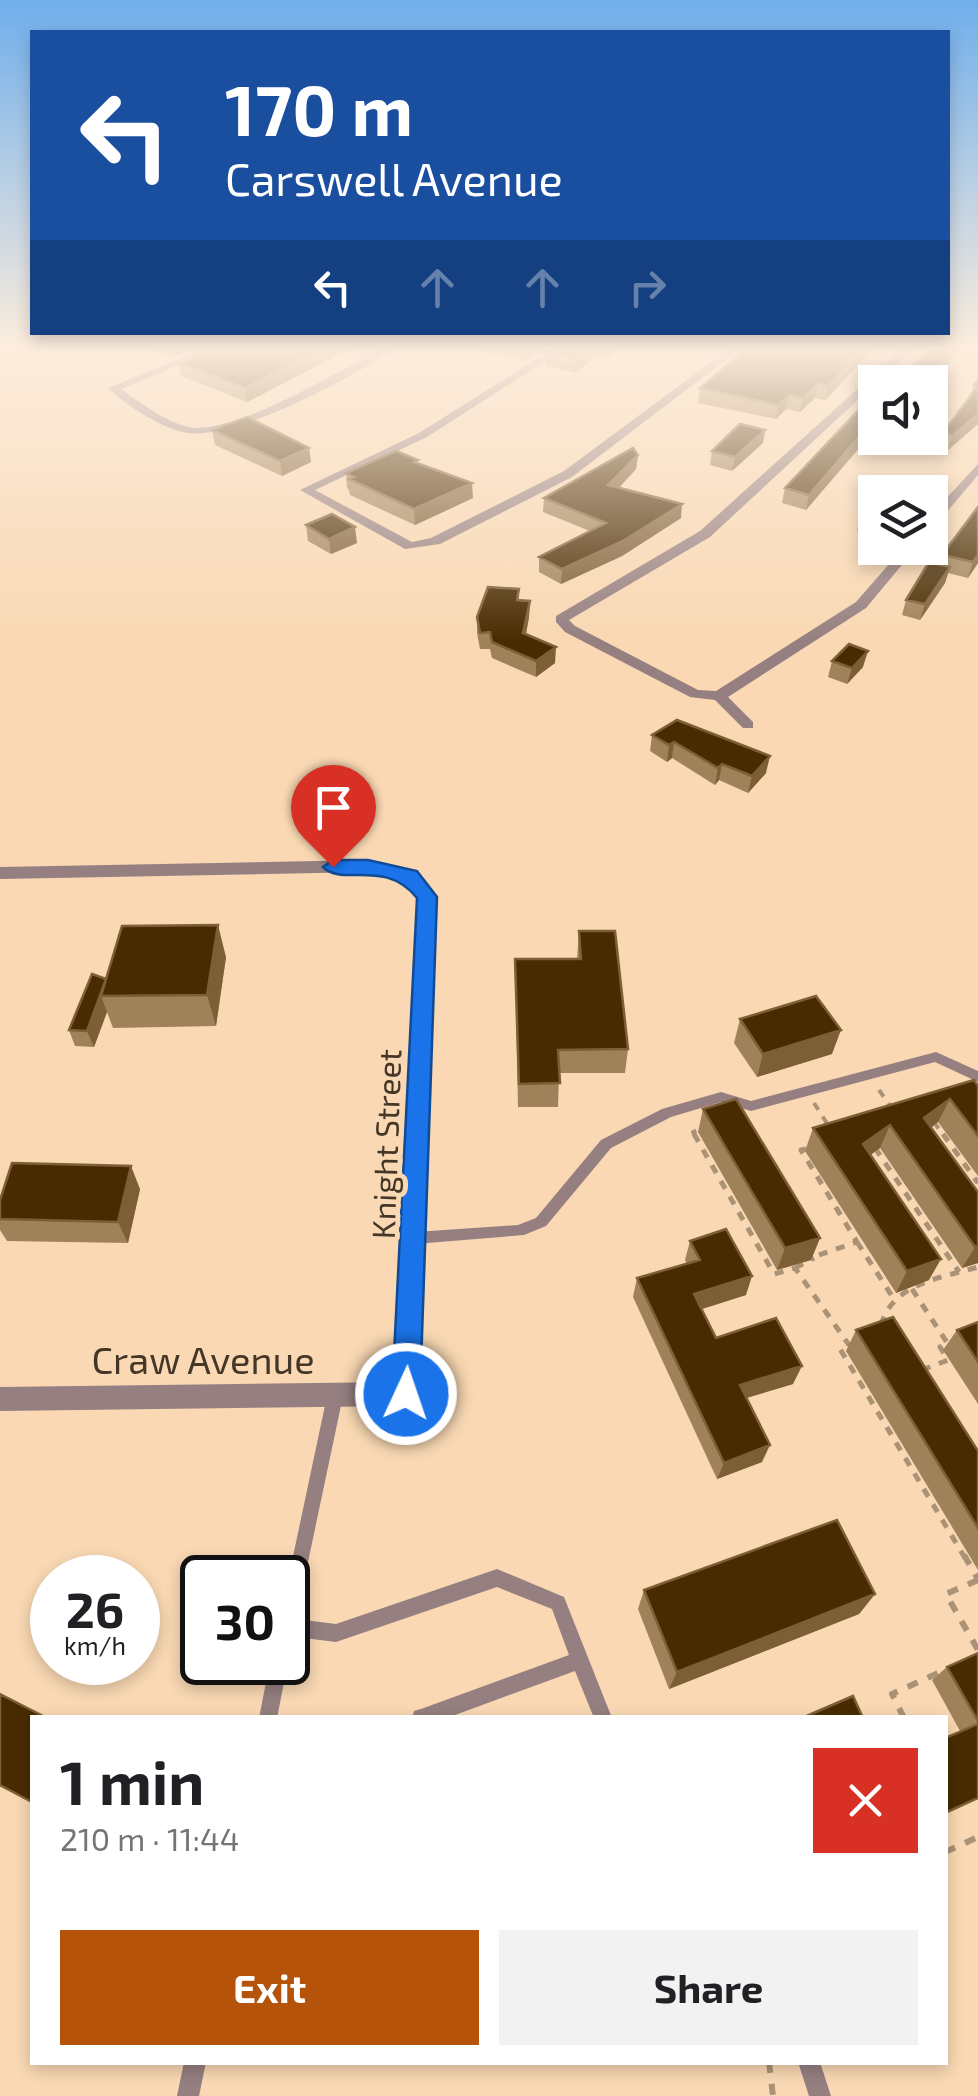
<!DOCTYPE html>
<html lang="en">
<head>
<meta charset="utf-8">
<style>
  body { margin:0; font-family:"Exo 2",sans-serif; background:#f2f2f2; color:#202124; height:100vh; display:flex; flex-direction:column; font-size:38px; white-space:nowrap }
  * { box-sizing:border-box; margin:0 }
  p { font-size:32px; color:#757577 }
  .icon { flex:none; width:55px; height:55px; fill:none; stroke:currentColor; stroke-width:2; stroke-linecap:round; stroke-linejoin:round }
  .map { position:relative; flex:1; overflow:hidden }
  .side { position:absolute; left:30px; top:1715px; width:918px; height:350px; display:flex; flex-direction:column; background:#fff; border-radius:0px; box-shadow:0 5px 15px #0003 }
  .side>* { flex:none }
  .banner { position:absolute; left:30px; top:30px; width:920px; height:305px; border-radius:0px; box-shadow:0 5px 15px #0003; background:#1a4fa0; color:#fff; overflow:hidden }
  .buttons { position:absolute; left:858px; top:365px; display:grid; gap:20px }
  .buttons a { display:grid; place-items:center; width:90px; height:90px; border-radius:0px; background:#fff; box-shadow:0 5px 15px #0003; font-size:50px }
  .speed { position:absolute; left:30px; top:1555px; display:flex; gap:20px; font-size:50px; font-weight:700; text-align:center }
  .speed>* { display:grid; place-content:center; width:130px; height:130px; border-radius:50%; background:#fff; box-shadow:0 5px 15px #0003; line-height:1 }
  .speed small { font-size:25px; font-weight:400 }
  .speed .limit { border:5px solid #111; border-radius:15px; background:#fff; color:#111 }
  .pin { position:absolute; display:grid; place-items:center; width:85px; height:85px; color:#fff; margin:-102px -42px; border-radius:50% 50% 50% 0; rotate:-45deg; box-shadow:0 0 10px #0007 }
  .pin .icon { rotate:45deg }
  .me { position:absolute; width:110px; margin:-55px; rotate:3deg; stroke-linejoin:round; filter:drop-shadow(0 0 8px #0008) }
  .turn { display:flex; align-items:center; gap:35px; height:210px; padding:0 30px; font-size:45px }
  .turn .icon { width:130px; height:130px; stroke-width:2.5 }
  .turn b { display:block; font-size:70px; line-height:85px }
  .lanes { display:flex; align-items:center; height:95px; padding:0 30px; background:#0003; justify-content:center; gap:50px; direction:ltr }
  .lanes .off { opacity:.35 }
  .round { display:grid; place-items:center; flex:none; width:105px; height:105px; border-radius:0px; background:#f2f2f2 }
  .summary { display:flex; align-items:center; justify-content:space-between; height:170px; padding:0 30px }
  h1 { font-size:60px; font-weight:700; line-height:75px }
  .cta { display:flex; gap:20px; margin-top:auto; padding:20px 30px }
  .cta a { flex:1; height:115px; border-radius:0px; background:#b45309; color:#fff; font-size:40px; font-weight:700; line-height:115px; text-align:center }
  .cta a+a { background:#f2f2f2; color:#202124 }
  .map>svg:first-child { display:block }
</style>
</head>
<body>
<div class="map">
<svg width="978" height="2096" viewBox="0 0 978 2096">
  <rect width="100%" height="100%" fill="#f9d8b3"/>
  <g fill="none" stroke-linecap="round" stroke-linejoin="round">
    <path stroke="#aa9276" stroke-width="4" stroke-dasharray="8 8" stroke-linecap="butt" d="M879 1090 891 1107
      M814 1103 828 1125
      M934 1122 944 1136
      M695 1136 693 1132 699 1130"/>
    <path stroke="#aa9276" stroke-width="5" stroke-dasharray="9 9" stroke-linecap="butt" d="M694 1134 774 1274 795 1268 849 1345 840 1349 965 1558
      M943 1134 978 1183
      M875 1148 959 1272
      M806 1149 801 1150 857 1242 813 1257
      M857 1242 892 1296
      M795 1268 814 1258
      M912 1289 948 1344
      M881 1325C893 1283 941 1278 978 1267
      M922 1370 948 1360 940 1347 947 1345"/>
    <path stroke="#aa9276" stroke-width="6" stroke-dasharray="11 11" stroke-linecap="butt" d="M964 1555 978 1579
      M978 1580 946 1594 978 1650
      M904 1718 892 1694 947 1669
      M945 1852 978 1837
      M769 2062 773 2096"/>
    <path fill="#957f81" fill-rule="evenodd" d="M936 1052 978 1071V1082L935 1062 751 1111 721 1102 671 1117 611 1148 546 1226 524 1235 415 1244 410 1242 408 1238 410 1234 415 1232 518 1225 536 1218 601 1140 662 1109 721 1092 751 1101Z
      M335 1389 341 1391 343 1396 296 1619 336 1624 497 1569 564 1597 612 1718H594L575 1671 447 1718H412L414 1711 421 1709 569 1655 552 1609 497 1587 336 1642 288 1636V1580L327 1396 329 1391Z
      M288 1661V1662L277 1718H259L270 1662H288Z
      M184 2062H206L199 2096H177Z
      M798 2062H820L831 2096H809Z"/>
    <path fill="#957f81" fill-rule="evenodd" d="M206 348H220L121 389C140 402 165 422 189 427 233 436 341 370 382 348H394C358 376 234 440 188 433 162 429 127 406 108 388Z
      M554 348H566L427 437 315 490 412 542 431 538 564 471 730 348H741L572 477 440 544 405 549 300 490 419 433Z
      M903 348H914L710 537 569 620 575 626 698 690 716 691 856 602 903 548H916L866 608 728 697 753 722V728H743L715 700 690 697 565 632 556 622V616L700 531Z
      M978 464V475L934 527 930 528V516Z
      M368 860 416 872 436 897 418 1394 415 1402 406 1406 0 1411V1387L394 1382 418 898 404 880 368 872 0 879V867Z"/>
  </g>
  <path fill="#a0825a" d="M149 348H352L247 402 181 376 179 363 191 358 190 351 174 357Z
    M472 348H547L526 361Z
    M553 348H619L606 359 594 358 575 373 546 366V352Z
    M874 348 825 400 815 398 800 412 786 409 776 419 698 403 700 388Z
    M978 380V424L948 450 941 444 945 430 971 395 974 385Z
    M875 400V430L806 510 782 503 785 488Z
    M212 430 309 448 311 462 282 476 215 445Z
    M765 430 763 443 732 471 710 465 712 451Z
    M638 455 636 469 619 488 681 518 622 556 561 584 539 572V557L590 531 543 512 544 498Z
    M418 464 473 498 415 525 350 495 349 490 347 488 346 473Z
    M875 500V535L857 531 860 516Z
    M978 507V563L968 578 948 573 945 583 920 620 902 615 906 600 939 565 942 555Z
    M306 525 357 543 331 554 308 541Z
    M519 589V600L530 601 529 617 526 634 555 663 536 677 492 658 490 649H480L477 633V617Z
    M832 661 863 667 847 684 828 677Z
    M652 735 766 773 748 793 719 780 715 785 672 758 667 762 650 751Z
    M579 931 628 1049 625 1073H559L558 1107H518L515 959H577Z
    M226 957 216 1026 113 1028 107 1012 94 1047 75 1046 69 1030 106 979Z
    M740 1019 832 1054 757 1077 734 1043Z
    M978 1086V1176L938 1122 931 1128 978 1192V1263L962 1268 880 1148 871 1155 929 1280 896 1293 805 1151 813 1128Z
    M703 1109 820 1238 811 1260 777 1270 698 1132Z
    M140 1189 128 1243 7 1241 0 1230V1200Z
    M690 1241 746 1295 702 1309 716 1338 793 1384 746 1398 762 1462 717 1479 633 1297 637 1278 687 1264 685 1260Z
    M978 1322V1404L943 1350 957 1330Z
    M856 1330 978 1451V1570L846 1351Z
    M644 1590 875 1594 859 1614 669 1689 638 1609Z
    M978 1653V1799L945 1814V1738L960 1731 932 1680 947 1667Z"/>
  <path fill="#7d5f36" d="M172 348H196L174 357Z
    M324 348H352L247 402 245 388Z
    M527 348H547L526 361Z
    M591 348H595L594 358 575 373 576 359Z
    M607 348H619L606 359Z
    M864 348H874L825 400 828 386Z
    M954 348H961L930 388V382H927Z
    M818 383 815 398 800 412 803 398Z
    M789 395 786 409 776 419 778 405Z
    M978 414V424L948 450 952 436Z
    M875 418 874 430 806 510 809 495Z
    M765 430 763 443 732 471 735 457Z
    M309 448 311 462 282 476 280 461Z
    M638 455 636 469 607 500 608 485Z
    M472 483 473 498 415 525 414 509Z
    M682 504 681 518 622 556 561 584 562 569Z
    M355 527 357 543 331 554 329 539Z
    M978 555V563L968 578 973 562Z
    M950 567 945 583 920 620 925 604Z
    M530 601 529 617 523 650V633Z
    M556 647 555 663 536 677V661Z
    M868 651 863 667 847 684 852 668Z
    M674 742 672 758 667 762 669 745Z
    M770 756 766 773 748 793 752 776Z
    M722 764 719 780 715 785 718 768Z
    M218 925 226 957 216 1026 207 995Z
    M101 996 107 1012 94 1047 87 1031Z
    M841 1030 832 1054 757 1077 763 1054Z
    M950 1099 938 1122 913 1141 924 1118Z
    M890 1125 880 1148 853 1166 863 1144Z
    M131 1166 140 1189 128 1243 118 1222Z
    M820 1238 811 1260 777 1270 785 1248Z
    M978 1246V1263L962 1268 975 1247Z
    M941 1259 929 1280 896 1293 907 1271Z
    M752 1276 746 1295 689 1313 694 1294Z
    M802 1366 793 1384 733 1402 740 1385Z
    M770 1445 762 1462 717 1479 724 1463Z
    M875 1594 859 1614 669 1689 677 1672Z"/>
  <path fill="#482b01" stroke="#7d5f36" stroke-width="2.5" d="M195 348H324L245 388 179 363 200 354 190 350Z
    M553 348H591L576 359 546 352Z
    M747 348H864L828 386 818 383 803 398 789 395 778 405 700 388Z
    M932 348H954L927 382H894Z
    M978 380V414L952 436 945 430 978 386 974 385Z
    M868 400H875V418L809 495 785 488Z
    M247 417 309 448 280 461 212 430Z
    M740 424 765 430 735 457 712 451Z
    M633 448 638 455 608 485 682 504 623 541 562 569 539 557 606 523 544 498Z
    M396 451 418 460 414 462 472 483 414 509 349 479 354 477 346 473Z
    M874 499 875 519 860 516Z
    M978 507V555L973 562 942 555Z
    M332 514 355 527 329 539 306 525Z
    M929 562 950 567 925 604 906 600Z
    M488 587 519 589 517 600 530 601 523 633 556 647 536 661 492 642 490 632 480 633 477 617Z
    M849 644 868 651 852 668 832 661Z
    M677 720 770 756 752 776 722 764 718 768 674 742 669 745 652 735Z
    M218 925 207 995 101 996 122 926Z
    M579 931H615L628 1049 558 1050 560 1083 519 1084 515 959H581Z
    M92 974 106 979 87 1031 69 1030Z
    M816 996 841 1030 763 1054 740 1019Z
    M974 1080 978 1086V1136L950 1099 924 1118 978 1192V1246L975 1247 890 1125 863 1144 941 1259 907 1271 813 1128Z
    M736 1099 820 1238 785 1248 703 1109Z
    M12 1163 131 1166 118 1222 0 1219V1200Z
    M726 1229 752 1276 694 1294 716 1338 776 1318 802 1366 740 1385 770 1445 724 1463 637 1278 700 1260 690 1241Z
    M893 1317 978 1451V1528L856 1330Z
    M978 1322V1362L957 1330Z
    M837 1520 875 1594 677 1672 644 1590Z
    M978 1653V1721L947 1667Z
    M0 1694 47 1718H32V1802L0 1785Z
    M853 1696 863 1718H802Z
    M978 1724V1798L945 1813V1738Z"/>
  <linearGradient id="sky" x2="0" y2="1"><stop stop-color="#6faeec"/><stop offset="0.54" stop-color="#fceddd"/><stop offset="1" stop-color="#fceddd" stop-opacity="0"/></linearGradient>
  <rect width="978" height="641" fill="url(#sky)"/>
  <path fill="#1a73e8" stroke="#114b97" stroke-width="2.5" d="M368 860 417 871 437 897 420 1394 416 1404 406 1407 396 1404 392 1394 417 898C385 858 343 887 323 867L333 860Z"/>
  <g text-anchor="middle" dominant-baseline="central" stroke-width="10" stroke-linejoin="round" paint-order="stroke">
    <g font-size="32" fill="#443728" stroke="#f9d8b3">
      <text transform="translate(385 1144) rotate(-88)">Knight Street</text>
    </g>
    <g font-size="38" fill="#443728" stroke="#f9d8b3">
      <text x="203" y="1359">Craw Avenue</text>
    </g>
  </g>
</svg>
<div class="buttons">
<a><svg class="icon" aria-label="sound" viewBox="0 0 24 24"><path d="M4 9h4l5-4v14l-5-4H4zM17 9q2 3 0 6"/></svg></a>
<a><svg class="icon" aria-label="layers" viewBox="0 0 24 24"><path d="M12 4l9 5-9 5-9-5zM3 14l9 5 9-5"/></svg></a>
</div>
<div class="speed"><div>26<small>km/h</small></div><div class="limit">30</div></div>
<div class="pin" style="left:333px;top:867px;background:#d93025"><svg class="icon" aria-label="arrive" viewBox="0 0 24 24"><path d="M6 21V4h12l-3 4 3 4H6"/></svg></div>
<svg class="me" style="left:406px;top:1394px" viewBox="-20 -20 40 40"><circle r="17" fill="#1a73e8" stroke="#fff" stroke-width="3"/><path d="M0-11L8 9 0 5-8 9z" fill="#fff"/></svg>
<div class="banner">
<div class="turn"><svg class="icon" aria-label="left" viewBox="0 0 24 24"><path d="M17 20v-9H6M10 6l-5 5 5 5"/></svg><div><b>170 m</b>Carswell Avenue</div></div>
<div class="lanes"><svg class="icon" aria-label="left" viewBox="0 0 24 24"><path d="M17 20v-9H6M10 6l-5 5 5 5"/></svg><svg class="icon off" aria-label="ahead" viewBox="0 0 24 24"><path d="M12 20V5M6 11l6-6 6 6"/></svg><svg class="icon off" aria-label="ahead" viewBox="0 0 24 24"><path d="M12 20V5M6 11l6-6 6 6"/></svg><svg class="icon off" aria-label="right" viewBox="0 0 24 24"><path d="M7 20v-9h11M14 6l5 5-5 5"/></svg></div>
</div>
<section class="side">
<div class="summary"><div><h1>1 min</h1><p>210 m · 11:44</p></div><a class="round" style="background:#d93025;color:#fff"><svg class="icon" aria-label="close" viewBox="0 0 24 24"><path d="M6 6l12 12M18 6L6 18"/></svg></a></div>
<div class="cta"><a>Exit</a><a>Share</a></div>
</section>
</div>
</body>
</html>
